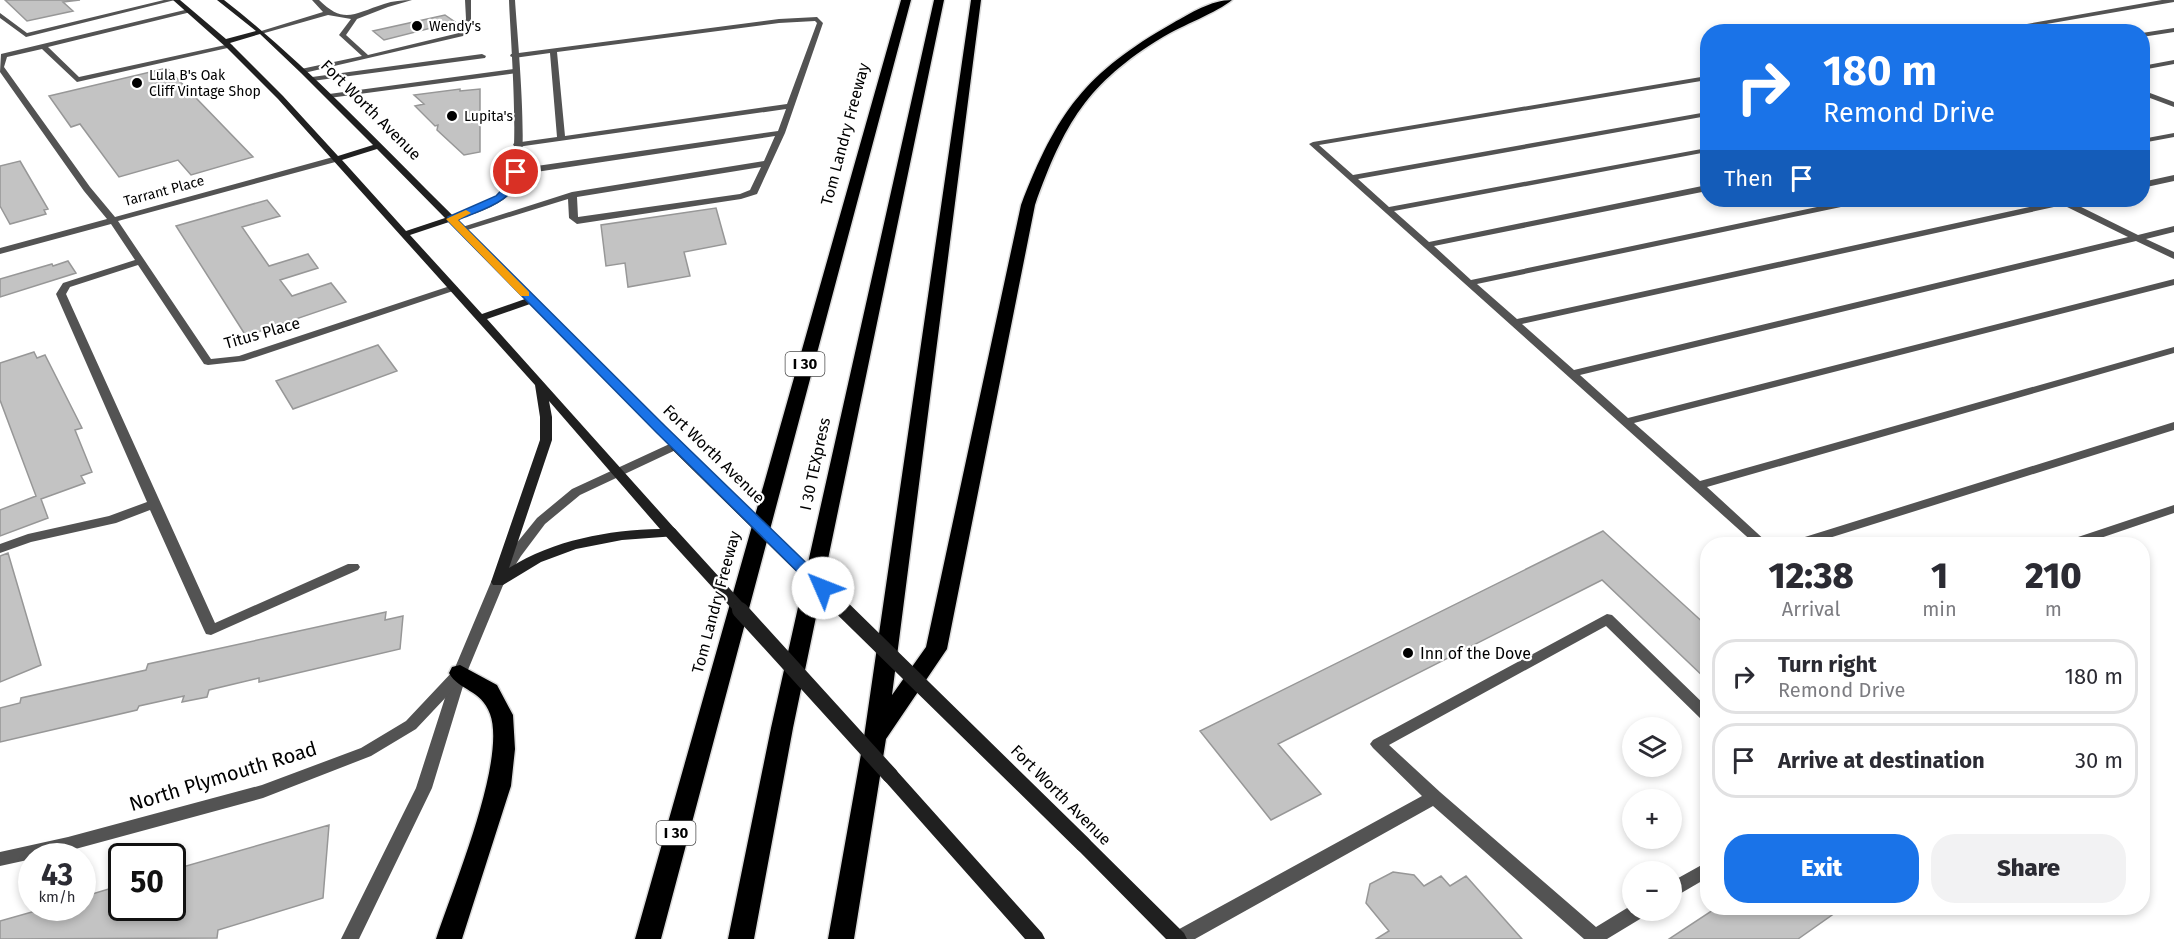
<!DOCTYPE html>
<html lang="en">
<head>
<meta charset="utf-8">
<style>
  body { margin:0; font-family:"Fira Sans",sans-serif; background:#f2f2f3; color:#2b2b33; height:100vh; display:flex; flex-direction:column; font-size:22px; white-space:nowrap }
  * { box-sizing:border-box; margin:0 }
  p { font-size:20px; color:#7c7c81 }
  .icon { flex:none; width:33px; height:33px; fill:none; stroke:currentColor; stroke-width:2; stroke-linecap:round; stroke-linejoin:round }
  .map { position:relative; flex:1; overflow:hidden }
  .side { position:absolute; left:1700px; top:537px; width:450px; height:378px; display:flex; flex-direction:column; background:#fff; border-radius:24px; box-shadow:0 3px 9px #0003 }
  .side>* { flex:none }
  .guide { position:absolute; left:1700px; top:24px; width:450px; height:183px; border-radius:24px; box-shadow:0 3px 9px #0003; background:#1a73e8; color:#fff; overflow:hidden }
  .controls { position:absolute; left:1622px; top:717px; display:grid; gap:12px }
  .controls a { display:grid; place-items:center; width:60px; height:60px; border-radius:50%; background:#fff; box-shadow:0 3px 9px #0003; font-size:30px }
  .speed { position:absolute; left:18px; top:843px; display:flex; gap:12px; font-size:30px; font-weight:700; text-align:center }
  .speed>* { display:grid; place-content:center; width:78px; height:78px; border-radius:50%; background:#fff; box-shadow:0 3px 9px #0003; line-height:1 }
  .speed small { font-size:15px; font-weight:400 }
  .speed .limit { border:3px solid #111; border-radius:9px; background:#fff; color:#111 }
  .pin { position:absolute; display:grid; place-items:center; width:51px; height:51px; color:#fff; margin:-26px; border:3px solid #fff; border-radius:50%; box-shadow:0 2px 6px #0007 }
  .me { position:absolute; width:66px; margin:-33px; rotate:314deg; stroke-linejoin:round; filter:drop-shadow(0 0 4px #0008) }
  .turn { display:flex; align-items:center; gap:21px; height:126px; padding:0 24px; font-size:27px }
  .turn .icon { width:78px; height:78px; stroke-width:2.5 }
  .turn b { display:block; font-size:42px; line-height:51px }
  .then { display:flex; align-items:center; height:57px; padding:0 24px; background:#0003; gap:12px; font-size:22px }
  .eta { display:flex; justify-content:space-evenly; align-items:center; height:102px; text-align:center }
  .eta b { font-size:36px; font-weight:800; line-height:42px }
  .primary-button { display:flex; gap:12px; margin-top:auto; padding:12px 24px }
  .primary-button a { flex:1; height:69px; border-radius:24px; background:#1a73e8; color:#fff; font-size:24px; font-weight:800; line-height:69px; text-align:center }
  .primary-button a+a { background:#f2f2f3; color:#2b2b33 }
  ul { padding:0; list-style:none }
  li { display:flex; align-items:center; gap:18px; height:75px; margin:0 12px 9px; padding:0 12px; border:3px solid #e1e1e2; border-radius:24px }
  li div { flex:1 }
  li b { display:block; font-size:22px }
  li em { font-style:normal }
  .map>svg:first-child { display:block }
</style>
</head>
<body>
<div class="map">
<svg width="2174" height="939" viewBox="0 0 2174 939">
  <rect width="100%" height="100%" fill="#fff"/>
  <path fill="#c3c3c3" stroke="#979797" stroke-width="1.5" d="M5 0H80L63 2 73 11 27 21Z
    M445 15 455 22 384 40 373 31Z
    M167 68 253 157 191 175 178 160 119 177 80 124 71 127 49 96Z
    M460 89V91L480 89V152L464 155 437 130 438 125 435 126 415 106 424 104 414 95Z
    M20 161 48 209 44 210 46 214 10 224 0 206V166Z
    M267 200 280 216 242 227 269 266 308 254 318 268 280 280 292 296 331 283 346 302 246 336 176 226Z
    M716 208 726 244 684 252 690 276 628 287 625 263 606 266 601 225Z
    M68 261 76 273 0 297V279L52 264 53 266Z
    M378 345 397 371 293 409 276 381Z
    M34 352 37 358 45 355 82 428 75 430 92 472 81 476 85 483 41 499 48 518 0 536V510L36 496 0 400V363Z
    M1603 531 1707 626V680L1602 580 1278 744 1321 794 1271 820 1200 731Z
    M8 553 41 665 0 682V556Z
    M386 612 385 620 403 616 400 649 259 682V678L209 690 207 697 182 702 184 696 139 706 137 710 0 742V708L20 703 21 698 146 670 148 664Z
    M329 825 323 898 218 930 217 938 0 939V921L46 908H82V897L122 885V908H172V870Z
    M1393 872 1414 875 1424 886 1441 876 1450 886 1466 876 1522 939H1376L1389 931 1366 903 1370 884Z
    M1716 908H1842L1798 939H1669Z"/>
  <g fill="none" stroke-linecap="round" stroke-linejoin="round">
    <defs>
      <path id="motorway" d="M901 0H911L661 939H635Z
        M934 0H944L793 728 754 939H728L771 728Z
        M971 0H981L892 695 926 647 1021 205C1057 112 1085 73 1173 23 1191 13 1211 0 1232 0 1218 12 1181 26 1163 37 1087 83 1064 124 1035 205L947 649 886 739 854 939H828L864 737Z
        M460 665 497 685 513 715 515 749 511 786 462 939H436C452 890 507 760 490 714 481 689 459 691 449 673L452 667Z"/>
    </defs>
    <use href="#motorway" stroke="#dbdbdb" stroke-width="3"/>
    <path fill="#535353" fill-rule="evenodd" d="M164 0H175L26 37 0 18V13L27 33Z
      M312 0H319C344 25 355 13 384 4 393 1 402 0 412 0L388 7 357 19 346 35 368 55 459 33 466 19 465 0H471V23L463 36 304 73 300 71 301 69 362 56 339 35 351 19 328 15 261 34 258 32 323 12Z
      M2162 0H2174V2L2000 32H1982Z
      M189 9 192 11 191 12 48 47 79 77 230 44 233 46 232 47 77 82 42 49 7 57 4 67 90 187 115 217 333 157H339V161L118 221 211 359 239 356 450 286 453 285 458 288 456 290 244 361 208 365 204 364 138 265 70 287 66 294 215 623 348 564H358L360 567 358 570 211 635 206 634 204 630 150 510 116 523 31 542 0 553V544L28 534 109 516 147 502 56 294 63 283 135 260 111 224 0 254V248L107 219 84 191 0 72 1 54Z
      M817 17 823 23 785 133 757 194 741 199 577 224 569 218 568 199 464 231H458L456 229 572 192 764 161 775 136 516 175 512 172 516 169 778 131 786 109 517 147 513 145 514 143 557 137 550 53 514 58 510 56 511 54 779 19ZM815 21 817 23 787 104 565 136 557 52 779 23ZM761 167 750 190 740 194 578 217 577 197Z
      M2174 28V32L2142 37V33Z
      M482 54 486 56 485 58 312 81 308 79 312 77Z
      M2174 60V64L2142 70V66Z
      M514 69 518 71 517 73 329 98 325 96 329 94Z
      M1707 76V80L1319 145 1353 175 1707 112V116L1358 179 1389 207 1707 148V152L1394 211 1429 242 1707 185V191L1434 246 1471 280 1850 200H1864L1860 203 1477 284 1517 319 2057 201 2058 200H2079L2078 202 2073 203 2138 235 2174 226V232L2146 239 2174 252V259L2136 241 1580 375 1628 418 2174 279V285L1634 423 1700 481 2174 347V353L1707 487 1769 544H1755L1309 144 1313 142ZM2063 205 2128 237 1574 370 1522 324Z
      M2142 90 2174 102V107L2142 95Z
      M2174 133V137L2142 143V139Z
      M2174 175V181L2142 188V182Z
      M2174 422V430L1810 544H1791L1792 541Z
      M2174 505V513L2083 544H2065L2066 541Z
      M1607 614 1612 615 1707 707V722L1702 720 1606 626 1389 745 1440 792 1596 927 1632 905V910H1647L1645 916 1607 939H1584L1433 806 1195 939H1169L1172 933 1422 796 1373 748 1370 744 1373 740Z
      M460 667 465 669 467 673 432 788 359 939H341L416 788 453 673 455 669Z
      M1707 862V878L1671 899V882Z"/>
    <path fill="#535353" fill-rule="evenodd" d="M509 0H515C517 33 530 162 517 185 505 206 476 213 454 221H448V217C467 210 497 204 508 185 521 163 510 32 509 0Z"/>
    <path fill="#535353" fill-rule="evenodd" d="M676 441 680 442 682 445 680 448 580 495 545 524 521 556 504 583 465 677 416 729 371 756 263 798 68 851 44 856H32V859L0 866V852L68 837 262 785 361 748 406 721 454 670 491 582 511 550 537 518 572 489Z"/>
    <path fill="#202020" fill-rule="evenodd" d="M173 0H180L226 39 256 31 217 0H224C297 57 361 124 426 189 511 273 595 358 680 442L682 445 680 448H672L530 304 487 319 676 530 677 533 676 536 622 540 576 549 541 562 503 585H493L491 582 540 440V417L535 385 278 99 227 48ZM260 34 301 73 373 145 338 156 283 96 230 43ZM377 149 445 218 406 231 342 160ZM449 222 525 299 482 314 410 235ZM549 401 660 529C608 530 554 540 509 568L552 440V417Z
      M890 768 896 770 1042 933 1045 939H1025L884 780 882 775 884 770Z
      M1083 837 1089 839 1184 933 1187 939H1166L1077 849 1075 844 1077 839Z"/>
    <use href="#motorway" fill="#000" fill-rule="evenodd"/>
    <path stroke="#202020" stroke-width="12" d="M676 445 845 611
      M671 533 742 611"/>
    <path stroke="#202020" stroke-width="16" d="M740 610 890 775
      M844 610 1083 844"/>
  </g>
  <path fill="#1a73e8" stroke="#114b97" stroke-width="1.5" d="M516 169 521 172C515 202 483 209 458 220L665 426 828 584 830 588 828 591H817L656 432 448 221V217L496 196 509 182 513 170Z"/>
  <path fill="#f59e0b" d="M466 210 471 213 458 220 529 292V296H521L446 219Z"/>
  <g fill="#000" stroke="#fff" stroke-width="2">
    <circle cx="417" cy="26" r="6"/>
    <circle cx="137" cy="83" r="6"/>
    <circle cx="452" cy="116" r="6"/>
    <circle cx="1408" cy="653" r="6"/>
  </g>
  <g text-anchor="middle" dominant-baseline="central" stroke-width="4.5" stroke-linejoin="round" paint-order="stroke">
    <g font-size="14" fill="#000" stroke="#fff" text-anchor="start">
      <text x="429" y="26">Wendy's</text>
      <text x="149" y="75">Lula B's Oak<tspan x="149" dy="16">Cliff Vintage Shop</tspan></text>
      <text x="464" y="116">Lupita's</text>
    </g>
    <g font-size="14" fill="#000" stroke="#fff">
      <text transform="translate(164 191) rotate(-15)">Tarrant Place</text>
    </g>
    <g fill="#fff" stroke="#4c4c4c" stroke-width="1.5">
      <rect x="785.5" y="352" width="39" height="24" rx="4.5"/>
      <rect x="656.5" y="821" width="39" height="24" rx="4.5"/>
    </g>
    <g font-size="15" font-weight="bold" fill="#000">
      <text x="805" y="364">I 30</text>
      <text x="676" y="833">I 30</text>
    </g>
    <g font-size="16" fill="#000" stroke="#fff">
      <text transform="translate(371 110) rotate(45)">Fort Worth Avenue</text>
      <text transform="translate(845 134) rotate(-75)">Tom Landry Freeway</text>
      <text transform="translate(262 333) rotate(-16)">Titus Place</text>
      <text transform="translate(714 454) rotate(44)">Fort Worth Avenue</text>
      <text transform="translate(815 464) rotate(-78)">I 30 TEXpress</text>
      <text transform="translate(716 602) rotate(-75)">Tom Landry Freeway</text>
      <text transform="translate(1061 795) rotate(45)">Fort Worth Avenue</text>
    </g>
    <g font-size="16" fill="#000" stroke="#fff" text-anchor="start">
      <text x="1420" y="653">Inn of the Dove</text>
    </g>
    <g font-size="20" fill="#000" stroke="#fff">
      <text transform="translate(223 776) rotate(-17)">North Plymouth Road</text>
    </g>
  </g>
</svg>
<div class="controls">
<a><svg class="icon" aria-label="layers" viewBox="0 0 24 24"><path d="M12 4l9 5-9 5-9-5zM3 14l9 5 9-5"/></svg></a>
<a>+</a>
<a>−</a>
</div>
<div class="speed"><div>43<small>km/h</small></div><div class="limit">50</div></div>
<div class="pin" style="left:516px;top:172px;background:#d93025"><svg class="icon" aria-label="arrive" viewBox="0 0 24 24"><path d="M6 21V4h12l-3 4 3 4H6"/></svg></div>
<svg class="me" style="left:823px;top:588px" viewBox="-20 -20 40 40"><circle r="19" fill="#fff"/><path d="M0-13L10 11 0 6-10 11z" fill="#1a73e8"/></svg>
<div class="guide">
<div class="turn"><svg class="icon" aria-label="right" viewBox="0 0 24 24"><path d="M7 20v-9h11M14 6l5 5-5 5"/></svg><div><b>180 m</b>Remond Drive</div></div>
<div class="then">Then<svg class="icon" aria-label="arrive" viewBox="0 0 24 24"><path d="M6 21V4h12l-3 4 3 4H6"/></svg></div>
</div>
<section class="side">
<div class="eta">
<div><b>12:38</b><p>Arrival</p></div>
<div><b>1</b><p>min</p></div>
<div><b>210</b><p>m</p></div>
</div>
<ul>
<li><svg class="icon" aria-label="right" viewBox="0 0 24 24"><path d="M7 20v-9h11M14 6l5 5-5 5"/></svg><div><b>Turn right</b><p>Remond Drive</p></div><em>180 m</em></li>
<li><svg class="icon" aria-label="arrive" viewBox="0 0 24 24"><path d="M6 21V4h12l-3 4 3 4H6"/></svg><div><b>Arrive at destination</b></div><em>30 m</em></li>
</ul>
<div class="primary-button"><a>Exit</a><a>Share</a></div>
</section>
</div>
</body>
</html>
